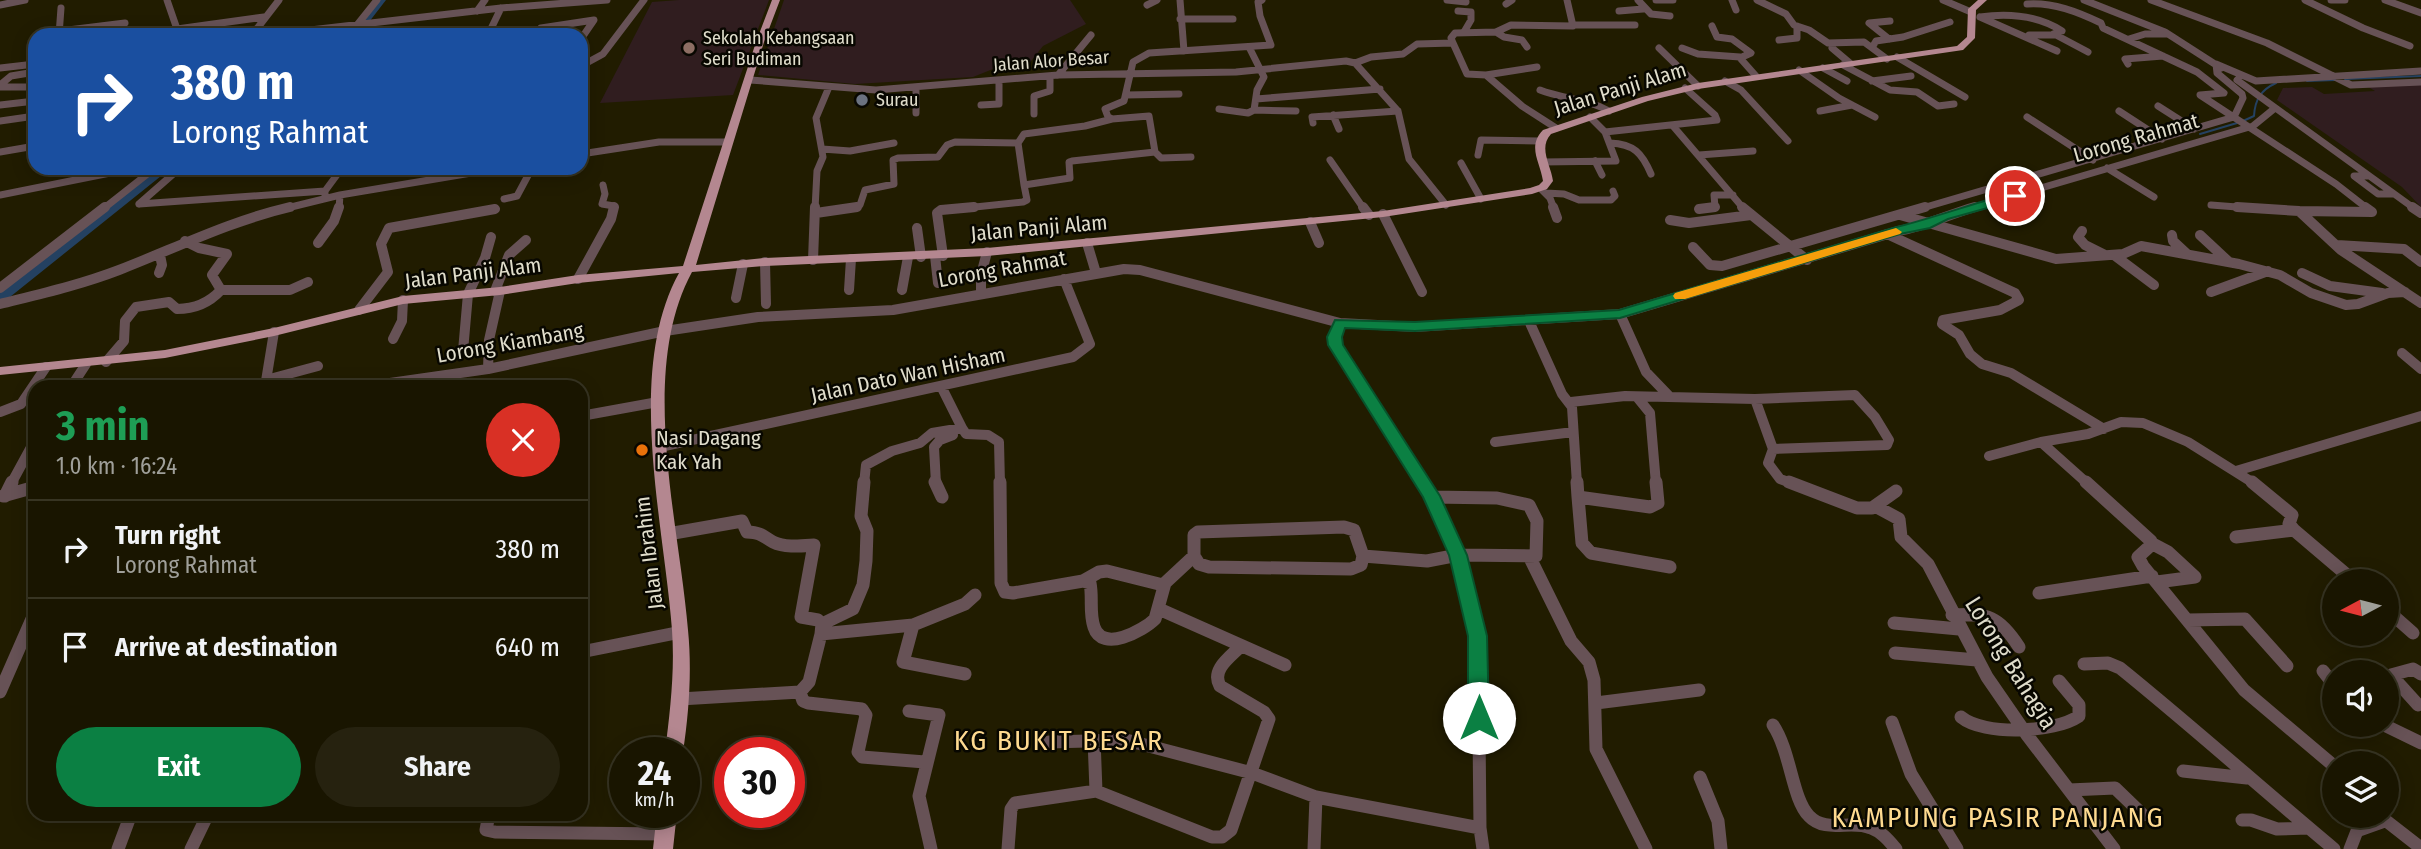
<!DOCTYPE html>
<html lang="en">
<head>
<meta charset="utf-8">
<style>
  body { margin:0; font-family:"Fira Sans Condensed",sans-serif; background:#26220f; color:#f1f3f6; height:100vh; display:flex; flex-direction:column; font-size:26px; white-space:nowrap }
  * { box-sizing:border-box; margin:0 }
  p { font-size:23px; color:#9f9f99 }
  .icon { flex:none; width:38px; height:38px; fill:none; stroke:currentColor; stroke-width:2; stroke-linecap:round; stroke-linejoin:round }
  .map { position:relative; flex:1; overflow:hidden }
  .side { position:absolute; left:28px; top:380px; width:560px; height:441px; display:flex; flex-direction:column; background:#191500; border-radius:21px; box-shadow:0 4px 18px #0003,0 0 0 2px #373422 }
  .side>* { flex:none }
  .hud { position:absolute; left:28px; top:28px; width:560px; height:147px; border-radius:21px; box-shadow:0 4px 18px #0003,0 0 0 2px #373422; background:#1a4fa0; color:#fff; overflow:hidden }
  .needle { width:46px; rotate:263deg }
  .fabs { position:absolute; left:2322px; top:569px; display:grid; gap:14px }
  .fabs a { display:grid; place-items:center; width:77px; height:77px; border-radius:50%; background:#191500; box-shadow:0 4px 18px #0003,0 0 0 2px #373422; font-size:35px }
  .speed { position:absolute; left:609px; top:737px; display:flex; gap:14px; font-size:35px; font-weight:700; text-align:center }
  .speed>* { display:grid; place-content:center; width:91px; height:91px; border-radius:50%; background:#191500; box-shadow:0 4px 18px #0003,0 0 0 2px #373422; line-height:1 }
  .speed small { font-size:18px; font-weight:400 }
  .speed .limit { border:10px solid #d22; background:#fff; color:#111 }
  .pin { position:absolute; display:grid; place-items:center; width:60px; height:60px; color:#fff; margin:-30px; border:4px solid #fff; border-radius:50%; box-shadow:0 2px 7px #0007 }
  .me { position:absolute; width:77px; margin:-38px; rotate:0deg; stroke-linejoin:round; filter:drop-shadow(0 0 5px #0008) }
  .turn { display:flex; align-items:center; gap:24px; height:147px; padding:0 28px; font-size:32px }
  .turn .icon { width:91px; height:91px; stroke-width:2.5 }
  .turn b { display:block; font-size:49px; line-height:60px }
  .round { display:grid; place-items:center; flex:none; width:74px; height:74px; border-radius:37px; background:#26220f }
  .summary { display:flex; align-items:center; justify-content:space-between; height:119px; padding:0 28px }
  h1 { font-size:42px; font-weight:700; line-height:52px; color:#1e9e55 }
  .primary-button { display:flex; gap:14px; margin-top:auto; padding:14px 28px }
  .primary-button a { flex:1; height:80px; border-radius:42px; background:#0b8043; color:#fff; font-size:28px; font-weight:700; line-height:80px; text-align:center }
  .primary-button a+a { background:#26220f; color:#f1f3f6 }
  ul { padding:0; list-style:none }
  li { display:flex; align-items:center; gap:21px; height:98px; padding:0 28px; border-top:2px solid #373422 }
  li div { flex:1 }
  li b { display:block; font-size:26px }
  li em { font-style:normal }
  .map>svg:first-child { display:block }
</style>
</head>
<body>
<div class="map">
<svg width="2421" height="849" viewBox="0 0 2421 849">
  <rect width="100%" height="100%" fill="#211c00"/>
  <path fill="#301d1f" d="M679 0H769L733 95 600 103 652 2Z
    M784 0H1070L1086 24 1043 46 1028 65 998 67 973 77 855 84 758 75Z
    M2421 83V207L2402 187 2277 100 2283 88 2312 87 2324 94 2375 91 2365 85Z"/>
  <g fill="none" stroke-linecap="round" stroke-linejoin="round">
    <path stroke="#244161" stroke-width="2" d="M2345 79 2421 76
      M2307 81 2335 80
      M2243 121 2254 116C2255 99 2261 90 2276 83
      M2200 134 2237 123"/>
    <path fill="#244161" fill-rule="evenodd" d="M375 0H386L359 35H347Z
      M155 168H171L5 301 0 303V290L102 207Z"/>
    <path stroke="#675256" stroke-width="7" d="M167 0 177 29 264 17
      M1180 0 1184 51
      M1447 0 1466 2
      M1638 0 1651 14 1670 16
      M1656 0H1673
      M1732 0 1736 10
      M1757 0 1786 14 1794 25 1809 30 1828 43 1864 42 1887 59
      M1943 0 1971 12
      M2084 0 2165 32 2221 68
      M2151 0 2267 43 2351 85 2421 82
      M2305 0 2363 28 2410 46
      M2331 0H2345
      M2385 0 2421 13
      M1506 4 1512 0
      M2027 4C2053 2 2078 12 2101 23L2103 28 2197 72 2224 93 2200 95 2336 184 2368 209
      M0 5 25 0
      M1147 5 1157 0
      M477 11 485 0
      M1458 11 1471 12V20L1464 32
      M1619 11 1643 9
      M1980 17C2009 13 2037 15 2062 31L2053 34
      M1980 17 2057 51
      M1180 19H1233
      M1573 25H1635
      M1712 26 1717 37 1732 39 1751 53 1740 58 1756 76
      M541 28 594 20 581 39
      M60 31 125 23
      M1496 32 1504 37 1522 40 1527 47
      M59 35 61 8
      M252 35 279 0
      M267 35 501 8 607 0
      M349 35 377 0
      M488 35 501 8
      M2029 35H2056L2088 52
      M1889 39 1869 23 1890 21
      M2129 39 2145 34H2167
      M1779 40 1797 38V26
      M1453 43 1451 38 1455 33 1496 32 1511 25 1573 26 1567 0
      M1873 46 1876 41 1903 37 1950 22
      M1659 48 1698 86
      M1682 48 1698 54 1740 57
      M1832 48 1851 64
      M1897 57 1965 97
      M1355 63 1398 111 1409 159 1446 205
      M2128 64 2125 59 2163 56
      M1843 65 1890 90 1917 92 1938 106 1954 104
      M581 66 603 54 644 0
      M0 68 35 64
      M1823 68 1847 81
      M1799 70 1839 98 1875 117
      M1058 75 1091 35
      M1486 75 1537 67
      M750 80 876 90 1058 75 1236 72 1346 61 1355 63 1371 57 1403 54 1417 44 1453 43 1467 74 1486 75 1522 106 1556 128
      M2237 80 2415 209
      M1725 81 1741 90 1788 141
      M1872 81 1911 76
      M0 85 11 76 35 72
      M0 87H35
      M916 87V113
      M1540 90C1563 99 1588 99 1609 111
      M1126 95 1179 94
      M1256 99 1380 89
      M0 105 35 101
      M981 105 999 104V80
      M2158 106 2194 129
      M1219 109 1248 113 1254 110 1257 90 1264 77 1249 47
      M1254 110 1296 111
      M1820 111 1852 105
      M2119 111 2162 139
      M1034 114V96L1050 91V76
      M1333 115 1339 129
      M1590 117 1605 132 1717 120 1715 115 1685 88
      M2027 117 2093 160
      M0 121 35 116
      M1313 123 1312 117 1398 111
      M1673 126 1744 209
      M1610 143C1634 144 1642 153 1651 174
      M822 149 850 151 894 143
      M0 152 35 146
      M1155 152 1161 158 1191 157
      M581 154 659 142H729
      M1478 155 1481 140 1539 141
      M1699 155 1753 151
      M1330 160 1364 209
      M1595 161 1602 175
      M1543 162 1616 161 1605 132
      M1461 163 1481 199
      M2107 168 2154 197
      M2368 176H2354L2378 194H2392
      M603 185 605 194 602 204 614 206 613 209
      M1024 185 1018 143 1024 134 1085 126 1112 119
      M1542 190 1550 198 1554 209
      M1546 193 1564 194 1579 200H1611L1615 196 1613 191
      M0 195 135 168
      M325 196V191L342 168
      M504 199 517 196 532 168
      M139 204 325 191
      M139 204 180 168
      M2211 205 2263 209
      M103 209 155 168
      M283 209 340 195 501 168
      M339 209 340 195
      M815 209 817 171 823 157 816 118 829 87
      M846 209 860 205 865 190 894 184 893 160 898 158 938 157 947 145 955 142 1018 143
      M956 209 1023 202 1027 200 1024 185 1070 178 1069 162 1072 161 1155 152 1149 116 1112 119 1108 117 1105 109 1124 101 1133 62 1149 53 1271 45 1260 16 1258 2 1262 0
      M1703 209 1715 207 1714 195H1733
      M1919 209 2234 117 2243 98 2242 94 2217 73 2216 64 2256 81 2421 71
      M1969 209 2253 126 2275 108"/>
    <path stroke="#675256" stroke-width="10" d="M1363 207 1369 215
      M1553 207 1557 218
      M1742 207 1807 260
      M2237 207 2299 211
      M2365 207 2372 212 2299 211 2341 250 2421 303
      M2412 207 2421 213
      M1699 209 1715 207
      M816 213 857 207
      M1383 214 1422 292
      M1900 215 2056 259 2123 254 2141 246 2239 264 2280 275 2311 293 2346 305 2358 304 2388 293 2405 292
      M1670 220 1689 223 1751 215
      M1310 222 1319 243
      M917 228 921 257
      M2082 231 2078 237 2085 245 2105 255
      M1887 234 2015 293 2019 300 2000 310 1943 320 1942 324 1959 335 1970 354 1982 364 2011 373 2104 429
      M2172 235 2173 241 2187 254
      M2200 235 2229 262
      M185 241 199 248 227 254 212 275 221 290H290L308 282
      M318 243 334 221 339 207
      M1087 243 1096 273
      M2337 245 2404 249 2421 262
      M1693 247 1710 265 1722 266 1925 207
      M2114 255 2154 285
      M935 256 938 283
      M943 256 937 213 941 210 974 207
      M813 260 815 207
      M765 262 766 304
      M159 273 162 265 160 255
      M2302 273 2330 286 2382 293
      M578 279 611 219 614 207
      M0 288 105 207
      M849 290 851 259
      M902 290 908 257
      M495 291 509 255 526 240
      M2211 292 2268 271
      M981 294V275L987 252
      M736 298 743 264
      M0 304C40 294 80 285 119 270 176 248 230 221 290 207
      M359 310 388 272 381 244 389 228 495 209
      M1620 314 1646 372 1670 397
      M1529 321 1562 394 1572 407 1577 484
      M1340 323 1334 337 1336 345 1424 484
      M393 339 402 321 403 300
      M463 351 468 294 485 258 491 237
      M2402 353 2421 369
      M106 362 124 341 125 321 136 307 169 302 177 309C195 309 209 303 221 290
      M488 369 489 340 500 291
      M266 380 318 366
      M71 387 86 364
      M265 387 274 332
      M362 387 488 369 665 331 758 317 893 310 1124 269 1140 270 1340 323 1415 327 1620 314 1898 231C1926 226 1947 215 1975 207
      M1855 395 1875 417 1889 440 1887 445 1773 449 1755 399Z
      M1637 397 1650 413 1656 484
      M1571 402 1625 396 1755 399
      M0 412 21 404 46 367
      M581 416 658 402
      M962 428 966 434 988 435 999 442 1000 484
      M1495 442 1573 432
      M2041 442 2088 434 2121 422 2143 423 2188 442 2255 484
      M660 447 1073 357 1090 344 1064 279
      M1773 449 1768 463 1780 479 1794 484
      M1989 456 2041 442 2088 484
      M2236 471 2421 416
      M11 484 35 440
      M864 484 866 465 892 451 920 443 932 433 962 428 942 388
      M936 484 934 447 940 440 953 435"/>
    <path stroke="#675256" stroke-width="13" d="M935 482 942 497
      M1000 482 1001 583 1005 592 1013 593 1083 581 1090 583C1093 597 1089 613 1094 627 1102 653 1143 631 1155 619L1165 583 1194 556V535L1198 532 1344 527 1354 530 1363 556 1427 561 1458 555 1536 556 1537 521 1529 505 1497 498 1432 497
      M1423 482 1458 555 1478 636 1480 828 1483 849
      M1577 482 1578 497 1650 507 1658 503 1656 482
      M1789 482 1857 508H1872L1896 491
      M2086 482 2151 541 2150 546 2138 557 2143 566 2244 690 2334 766
      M2252 482 2292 515 2289 524 2294 530 2354 581
      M3 496 35 487
      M5 496 12 482
      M1578 497 1582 543 1591 553 1670 567
      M1875 506 1899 519 1901 537 1928 564 1987 677 2027 735 2114 849
      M668 534 742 521 747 532C762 533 761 535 773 542 785 548 801 546 814 545L801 617 818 620 822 624 821 634 913 625 903 662 965 674
      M2236 537 2294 530
      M2151 543 2168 552 2195 577 2157 582
      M1194 556 1199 564 1209 567 1351 569 1361 565 1363 556
      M1530 558 1571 641 1589 662 1594 680 1596 749 1646 849
      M1083 581 1099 572 1107 571 1163 585
      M2039 593 2152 576
      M1159 609 1285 665
      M2387 610 2413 633
      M1952 615C1988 613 1999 616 2019 647
      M2188 620 2245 619 2287 666
      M1894 623 1959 629
      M822 624 853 609 863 585 866 561 867 531 861 516 864 482
      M913 625 965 604 975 595
      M581 652 681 632
      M1895 653 1977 660
      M2084 664 2108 663 2120 668C2193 727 2262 789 2334 849
      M2323 671 2334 685
      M0 692 35 612
      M800 692 803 701 808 703 862 709 866 715 858 752 862 757 925 762
      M680 699 800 692 809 682 821 634
      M1596 703 1699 690
      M2418 705 2391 675 2413 669 2421 674
      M909 711 939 715 919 796 931 849
      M1961 717C1984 736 2054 733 2079 716V705L2059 681
      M1892 722 1911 774 1957 849
      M2382 724 2421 743
      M1773 725C1791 752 1792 799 1809 816 1826 834 1851 819 1871 828 1882 832 1889 841 1896 849
      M1094 739 1096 791 1212 837H1222L1231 830 1269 719 1264 712 1220 686C1211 670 1229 658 1240 647
      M1049 742 1126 740 1252 773 1316 797 1480 828
      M2183 771 2247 778
      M1700 777 1718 821 1721 849
      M2069 790 2115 788 2143 815
      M489 814 486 830 495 832 665 834
      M2380 816 2421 848
      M2242 820H2251L2277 829 2308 828
      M118 849 131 814
      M191 849 208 814
      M1008 849 1011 809 1015 803 1096 791
      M1314 849 1316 797
      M2350 849 2357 831 2385 821"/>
    <path fill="#b48790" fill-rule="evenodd" d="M772 0H780L764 42 696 265 765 258 987 248 1383 211 1530 188 1539 185 1543 181C1540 161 1527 147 1543 130L1642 97 1698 83 1957 46 1967 37 1968 9 1978 0H1987L1976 10 1975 38 1963 50 1698 89 1648 101 1551 134C1538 148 1551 165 1553 181L1547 189 1532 194 1383 217 987 256 765 266 692 272C638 371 679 522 688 630 692 670 689 712 683 752H665C670 712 675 671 672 630 664 523 625 371 679 273L578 283 500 295 403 304 274 336 165 358 0 375V367L165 350 274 328 403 296 500 287 578 275 683 266 756 42Z
      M657 812H677L673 849H653Z"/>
  </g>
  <path fill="#0b8043" stroke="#07532c" stroke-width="2" d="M2015 192 2022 196 2020 199 1948 219 1930 228 1900 234 1620 318 1415 331 1345 328 1342 337 1343 345 1440 496 1467 555 1487 636 1489 718 1486 724 1479 726 1471 724 1468 718V636L1449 555 1423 497 1328 345 1327 337 1335 320 1415 322 1619 310 1893 228C1934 218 1974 203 2015 192Z"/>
  <path fill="#f59e0b" d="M1896 228 1902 232 1900 234 1685 299H1675L1673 296 1675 293Z"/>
  <circle fill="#8d6e63" stroke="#080700" stroke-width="2.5" cx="689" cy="48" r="7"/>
  <circle fill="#6b7280" stroke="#080700" stroke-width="2.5" cx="862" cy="100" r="7"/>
  <circle fill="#e8710a" stroke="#080700" stroke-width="2.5" cx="642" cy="450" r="7"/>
  <g text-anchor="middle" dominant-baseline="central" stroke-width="5" stroke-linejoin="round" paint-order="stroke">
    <g font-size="18" fill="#e0ddcb" stroke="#080700" text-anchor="start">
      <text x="703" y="38">Sekolah Kebangsaan<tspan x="703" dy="21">Seri Budiman</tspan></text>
      <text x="876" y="100">Surau</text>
    </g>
    <g font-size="18" fill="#e0ddcb" stroke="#080700">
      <text transform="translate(1051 61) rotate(-4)">Jalan Alor Besar</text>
    </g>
    <g font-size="21" fill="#e0ddcb" stroke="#080700">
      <text transform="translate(1620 89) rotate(-17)">Jalan Panji Alam</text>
      <text transform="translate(2136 138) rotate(-16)">Lorong Rahmat</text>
      <text transform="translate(1039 228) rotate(-5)">Jalan Panji Alam</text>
      <text transform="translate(1002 269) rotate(-10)">Lorong Rahmat</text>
      <text transform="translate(473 273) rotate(-7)">Jalan Panji Alam</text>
      <text transform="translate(510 343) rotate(-10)">Lorong Kiambang</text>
      <text transform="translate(908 375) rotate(-12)">Jalan Dato Wan Hisham</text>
      <text transform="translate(649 553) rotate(-97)">Jalan Ibrahim</text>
    </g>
    <g font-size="21" fill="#e0ddcb" stroke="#080700" text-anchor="start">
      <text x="656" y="438">Nasi Dagang<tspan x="656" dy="24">Kak Yah</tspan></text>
    </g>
    <g font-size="24" fill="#e0ddcb" stroke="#080700">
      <text transform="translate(2011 663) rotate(58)">Lorong Bahagia</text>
    </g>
    <g font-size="28" letter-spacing="2" fill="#feda90" stroke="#080700">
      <text x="1059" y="740">KG BUKIT BESAR</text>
      <text x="1998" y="817">KAMPUNG PASIR PANJANG</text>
    </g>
  </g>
</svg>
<div class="fabs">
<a><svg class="needle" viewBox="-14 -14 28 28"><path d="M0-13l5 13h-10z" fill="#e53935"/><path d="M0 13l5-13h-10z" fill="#9f9f99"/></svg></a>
<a><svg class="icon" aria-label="sound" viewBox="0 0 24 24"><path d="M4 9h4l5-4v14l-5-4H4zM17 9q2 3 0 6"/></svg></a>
<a><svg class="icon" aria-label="layers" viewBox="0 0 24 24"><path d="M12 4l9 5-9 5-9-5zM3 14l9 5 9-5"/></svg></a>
</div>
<div class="speed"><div>24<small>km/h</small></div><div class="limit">30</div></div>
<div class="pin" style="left:2015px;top:196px;background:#d93025"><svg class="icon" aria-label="arrive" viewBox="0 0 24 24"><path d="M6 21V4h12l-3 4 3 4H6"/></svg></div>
<svg class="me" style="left:1479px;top:718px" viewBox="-20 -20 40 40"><circle r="19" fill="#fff"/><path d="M0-13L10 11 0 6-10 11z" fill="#0b8043"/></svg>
<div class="hud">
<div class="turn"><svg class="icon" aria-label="right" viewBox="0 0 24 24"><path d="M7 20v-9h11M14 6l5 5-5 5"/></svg><div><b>380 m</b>Lorong Rahmat</div></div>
</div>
<section class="side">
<div class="summary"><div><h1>3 min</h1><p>1.0 km · 16:24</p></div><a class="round" style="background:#d93025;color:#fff"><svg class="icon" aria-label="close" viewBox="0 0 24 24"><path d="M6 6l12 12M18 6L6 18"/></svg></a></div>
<ul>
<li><svg class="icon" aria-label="right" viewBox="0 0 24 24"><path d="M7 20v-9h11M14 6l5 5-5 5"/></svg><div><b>Turn right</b><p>Lorong Rahmat</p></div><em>380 m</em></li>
<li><svg class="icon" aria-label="arrive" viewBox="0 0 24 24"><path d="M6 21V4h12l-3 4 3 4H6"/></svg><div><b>Arrive at destination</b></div><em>640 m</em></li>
</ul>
<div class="primary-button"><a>Exit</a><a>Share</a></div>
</section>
</div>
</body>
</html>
